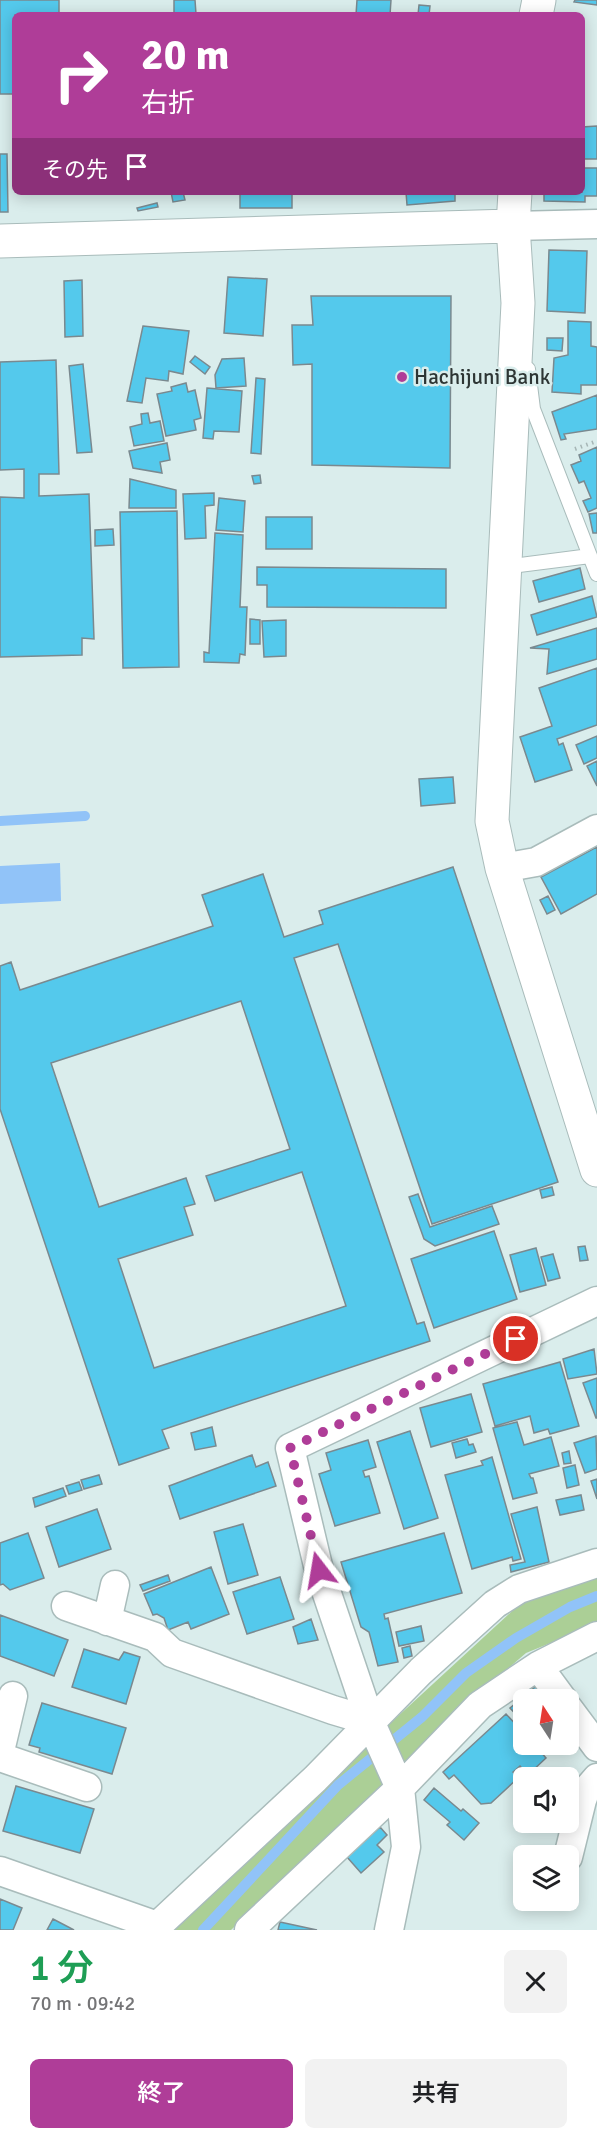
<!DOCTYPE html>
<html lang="ja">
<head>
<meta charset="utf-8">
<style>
  body { margin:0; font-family:Signika,"Noto Sans JP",sans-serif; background:#f2f2f2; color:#202124; height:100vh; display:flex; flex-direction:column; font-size:22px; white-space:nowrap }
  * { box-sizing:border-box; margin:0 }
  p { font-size:20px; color:#757577 }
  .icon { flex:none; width:33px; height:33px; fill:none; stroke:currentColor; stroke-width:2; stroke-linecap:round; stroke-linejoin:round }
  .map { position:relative; height:1930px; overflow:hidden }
  .sheet { display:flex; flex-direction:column; background:#fff; flex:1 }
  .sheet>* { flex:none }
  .banner { position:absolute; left:12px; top:12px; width:573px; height:183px; border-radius:9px; box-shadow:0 3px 15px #0003; background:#af3d98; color:#fff; overflow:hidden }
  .needle { width:39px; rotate:348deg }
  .controls { position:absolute; left:513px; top:1689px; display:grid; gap:12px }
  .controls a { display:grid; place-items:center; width:66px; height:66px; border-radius:9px; background:#fff; box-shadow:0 3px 15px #0003; font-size:30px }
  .pin { position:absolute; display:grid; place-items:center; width:51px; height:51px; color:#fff; margin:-26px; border:3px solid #fff; border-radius:50%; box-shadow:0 2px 6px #0007 }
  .me { position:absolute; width:66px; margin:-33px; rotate:346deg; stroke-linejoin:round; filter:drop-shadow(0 0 4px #0008) }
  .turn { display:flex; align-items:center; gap:21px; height:126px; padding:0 30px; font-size:27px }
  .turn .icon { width:78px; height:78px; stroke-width:2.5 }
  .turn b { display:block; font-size:42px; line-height:51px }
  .then { display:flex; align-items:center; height:57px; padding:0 30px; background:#0003; gap:12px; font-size:22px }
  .round { display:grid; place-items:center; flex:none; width:63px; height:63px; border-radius:9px; background:#f2f2f2 }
  .overview { display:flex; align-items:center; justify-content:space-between; height:102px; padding:0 30px }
  h1 { font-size:36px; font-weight:600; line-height:45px; color:#1e9e55 }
  .button { display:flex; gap:12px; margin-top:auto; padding:12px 30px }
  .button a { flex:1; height:69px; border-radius:9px; background:#af3d98; color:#fff; font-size:24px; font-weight:600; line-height:69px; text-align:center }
  .button a+a { background:#f2f2f2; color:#202124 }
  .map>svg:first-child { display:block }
</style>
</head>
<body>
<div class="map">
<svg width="597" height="1930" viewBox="0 0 597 1930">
  <rect width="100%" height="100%" fill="#daedec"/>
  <path fill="#abcf96" d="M597 1577V1624L526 1653 463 1707 231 1930H173L320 1788 521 1603Z"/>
  <path fill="#91c3f8" d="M60 863 61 901 0 904V866Z"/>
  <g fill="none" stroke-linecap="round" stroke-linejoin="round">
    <path stroke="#91c3f8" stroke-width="10" d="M0 821 85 816
      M203 1930 338 1785 422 1717 466 1673 516 1638 570 1607 597 1596"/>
  </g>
  <path fill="#54c9ec" stroke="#7a898f" stroke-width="1.5" fill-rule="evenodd" d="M0 0H59V15H15V94H0Z
    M174 0H195L196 14 174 15Z
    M357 0H391L390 15H356Z
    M575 0H597V5L574 2Z
    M419 5 430 6 429 15H418Z
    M597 126V159H582V127Z
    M0 154H7L8 212H0Z
    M582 168H597V196H585V202L544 201V192H582Z
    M171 192H183L185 200 173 202Z
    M240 192H292V208H240Z
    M406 192H455V201L407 205Z
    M157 203 158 207 138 211 137 208Z
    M549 250 587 251 585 313 547 311Z
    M228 277 267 279 263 336 224 333Z
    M82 280 83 336 65 337 64 281Z
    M311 296H451L450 468 312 465V364L293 365 292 325H313Z
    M568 321 591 322V346L597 347V385H581V394L552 392 554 358 568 355Z
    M143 326 189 331 183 374 169 371 168 381 146 378 142 403 127 401Z
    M547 338H563L562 351 547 350Z
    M195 356 210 367 205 374 190 362Z
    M244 358 246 386 216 388 215 375 222 359Z
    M56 360 59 474H39V496L89 494 94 639 82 638V655L0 657V497L24 498V469L0 470V362Z
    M83 364 92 452 77 453 69 366Z
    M256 378 265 379 261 454 251 453Z
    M186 383 188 392 195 390 201 418 194 420 196 430 166 436 157 394 172 391 171 387Z
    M207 388 242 391 239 432 214 431 213 439 203 438Z
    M597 395V429L564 434 566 439 561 440 552 412Z
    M148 413 150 423 160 421 164 441 134 446 130 427 142 424 141 414Z
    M167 443 170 460 160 462 162 473 133 468 129 451Z
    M597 447V508L588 512 583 501 591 498 584 481 579 483 571 465 581 461 579 455Z
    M260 475 261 483 254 484 252 476Z
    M130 479 176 490V508H129Z
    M214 493V505L205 506 206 538 185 539 183 494Z
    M219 498 245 501 243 532 216 530Z
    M177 511 179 667 123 668 120 512Z
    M597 513V533H593L589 514Z
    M266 517H312V549H266Z
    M113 529 114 545 95 546V530Z
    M215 533 243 535 240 607H247L245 655 240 654 239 663 204 662V652L209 653Z
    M257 567 446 569V608L267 607V585H257Z
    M580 568 585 589 539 602 533 581Z
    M592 596 597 617 537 635 531 615Z
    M250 619 260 620V644H250Z
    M286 620V656L264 657 262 621Z
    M597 628V659L547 674 549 649 530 648Z
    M597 668V725L557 739 559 745 563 743 572 770 535 782 520 737 552 726 539 688Z
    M597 736V758L584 764 576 745Z
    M597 761V786L587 766Z
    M453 777 455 803 421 806 419 779Z
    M597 847V894L561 914 541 877Z
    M453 867 558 1182 432 1224 338 944 294 958 417 1324 424 1322 430 1341 162 1430 169 1448 119 1465 0 1109V966L11 962 20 990 213 926 202 895 263 874 284 937 323 924 319 911ZM241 1001 290 1149 206 1176 215 1201 302 1172 346 1306 154 1368 118 1259 193 1235 184 1207 195 1204 186 1178 99 1207 51 1063Z
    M548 896 555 910 547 914 540 900Z
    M552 1187 554 1195 542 1198 540 1190Z
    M418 1194 430 1227 492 1206 499 1224 435 1246 424 1239 409 1197Z
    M494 1231 517 1299 434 1328 411 1259Z
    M585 1246 588 1260 580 1261 578 1247Z
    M536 1248 546 1285 520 1292 510 1255Z
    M553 1254 560 1278 548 1281 541 1257Z
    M594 1349 597 1374 568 1379 563 1359Z
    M560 1362 579 1426 550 1434 548 1429 534 1433 530 1416 495 1426 483 1384Z
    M597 1378V1418H596L583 1383Z
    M471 1394 482 1432 431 1447 420 1408Z
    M517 1422 524 1445 551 1437 559 1466 529 1474 531 1478H533L537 1493 513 1499 493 1428Z
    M212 1427 216 1446 195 1450 191 1433Z
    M410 1431 438 1518 404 1529 377 1442Z
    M596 1436 597 1469 585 1473 574 1443Z
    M467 1439 469 1445 473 1444 476 1452 456 1458 452 1443Z
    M368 1440 376 1467 363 1471 365 1477 369 1476 380 1513 335 1526 319 1474 331 1470 326 1453Z
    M569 1451 571 1463 564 1464 562 1453Z
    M252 1455 256 1467 268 1462 276 1486 180 1519 169 1486Z
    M492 1457 521 1559 513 1561 512 1557 472 1569 445 1475 483 1465 481 1461Z
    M575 1465 579 1485 567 1488 563 1468Z
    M99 1475 102 1484 84 1489 81 1480Z
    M597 1479V1499L591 1481Z
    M79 1482 82 1490 69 1494 66 1486Z
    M63 1488 66 1496 35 1507 33 1498Z
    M581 1495 584 1510 560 1515 556 1500Z
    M537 1507 549 1562 511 1572 510 1565 525 1562 511 1514Z
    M97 1509 111 1549 59 1567 46 1527Z
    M243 1524 258 1575 228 1584 214 1532Z
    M28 1533 44 1578 10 1590 3 1584 0 1585V1543Z
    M444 1533 462 1593 384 1614 385 1619 388 1618 398 1662 378 1666 369 1632 361 1627 341 1562Z
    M211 1567 229 1614 191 1629 188 1622 168 1630 164 1618 157 1614 153 1615 144 1594Z
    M168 1575 170 1581 143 1591 140 1585Z
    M280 1577 294 1619 247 1634 233 1592Z
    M0 1615 68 1640 54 1676 0 1656Z
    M311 1619 318 1640 298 1644 293 1627Z
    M421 1626 424 1641 399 1646 396 1632Z
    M410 1646 412 1656 404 1658 402 1648Z
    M84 1649 119 1660 124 1652 140 1657 126 1704 72 1687Z
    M536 1686 547 1700H524V1723L510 1708Z
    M42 1703 126 1728 112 1774 39 1752 40 1748 29 1745Z
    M506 1714 524 1733V1744H534L546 1758 528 1775 520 1766 513 1772 518 1778 491 1803 481 1804 454 1775 449 1779 443 1772Z
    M16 1786 94 1809 80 1853 3 1831Z
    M434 1788 461 1811 463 1809 479 1823 464 1840 447 1825 450 1822 424 1800Z
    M380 1827 387 1835 377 1845 384 1852 361 1873 347 1857Z
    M0 1899 22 1908 13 1930H0Z
    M53 1919 74 1930H47Z
    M280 1922 317 1930H278Z"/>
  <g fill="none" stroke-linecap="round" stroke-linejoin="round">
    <defs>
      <path id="lane" d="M528 369 533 409 597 574
        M504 567 590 556"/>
      <path id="street" d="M513 226 597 224
        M502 868 536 862 597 829
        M66 1606 155 1637 172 1653 333 1710 370 1721
        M107 1621 115 1585
        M538 1666 563 1700
        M568 1708 597 1747
        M0 1751 13 1696
        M0 1757 87 1787
        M568 1857 582 1800 585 1792 597 1778
        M0 1871 157 1926
        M153 1930 315 1779 421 1671 495 1604 519 1589 597 1563
        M249 1930 400 1788 480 1705 538 1666 597 1636
        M389 1930 406 1847 400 1788 370 1721 319 1570 290 1448 597 1301"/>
      <path id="secondary" d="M536 15 539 0
        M513 226 515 192
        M0 241 513 226 518 303 492 821 502 868 597 1170"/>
    </defs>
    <use href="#lane" stroke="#a9bcbb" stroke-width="16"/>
    <use href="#street" stroke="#a9bcbb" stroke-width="31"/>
    <use href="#secondary" stroke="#a9bcbb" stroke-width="35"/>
    <path stroke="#a6b6b5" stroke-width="4" stroke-dasharray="1.5 4.5" stroke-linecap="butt" d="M575 449 597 441"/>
    <use href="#lane" stroke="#fff" stroke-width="14"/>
    <use href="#street" stroke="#fff" stroke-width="28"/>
    <use href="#secondary" stroke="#fff" stroke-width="33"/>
  </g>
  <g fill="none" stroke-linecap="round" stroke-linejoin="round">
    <path stroke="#af3d98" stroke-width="10" stroke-dasharray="0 18" d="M319 1570 290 1448 516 1339"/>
  </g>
  <circle fill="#af3d98" stroke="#daedec" stroke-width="2" cx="402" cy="377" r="6"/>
  <g text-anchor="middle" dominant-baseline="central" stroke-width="5" stroke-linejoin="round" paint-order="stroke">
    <g font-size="21" fill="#2d3534" stroke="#daedec" text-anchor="start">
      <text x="414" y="377">Hachijuni Bank</text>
    </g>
  </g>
</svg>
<div class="controls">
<a><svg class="needle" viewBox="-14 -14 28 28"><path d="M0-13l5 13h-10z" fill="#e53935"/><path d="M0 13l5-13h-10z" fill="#757577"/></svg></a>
<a><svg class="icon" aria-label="sound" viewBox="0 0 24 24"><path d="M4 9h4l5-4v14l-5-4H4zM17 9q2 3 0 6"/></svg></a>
<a><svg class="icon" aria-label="layers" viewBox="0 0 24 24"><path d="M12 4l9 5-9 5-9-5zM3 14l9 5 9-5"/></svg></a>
</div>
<div class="pin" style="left:516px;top:1339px;background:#d93025"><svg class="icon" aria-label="arrive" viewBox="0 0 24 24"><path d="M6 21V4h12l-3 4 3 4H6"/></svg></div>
<svg class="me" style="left:319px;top:1570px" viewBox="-20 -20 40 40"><path d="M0-17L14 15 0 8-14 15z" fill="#af3d98" stroke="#fff" stroke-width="4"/></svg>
<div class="banner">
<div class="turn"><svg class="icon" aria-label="right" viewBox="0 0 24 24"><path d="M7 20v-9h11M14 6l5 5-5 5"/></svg><div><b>20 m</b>右折</div></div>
<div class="then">その先<svg class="icon" aria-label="arrive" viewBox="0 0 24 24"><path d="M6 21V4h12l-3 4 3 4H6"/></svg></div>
</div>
</div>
<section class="sheet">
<div class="overview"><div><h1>1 分</h1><p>70 m · 09:42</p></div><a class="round"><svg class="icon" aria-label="close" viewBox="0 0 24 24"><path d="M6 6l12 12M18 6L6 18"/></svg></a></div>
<div class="button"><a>終了</a><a>共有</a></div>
</section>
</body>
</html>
